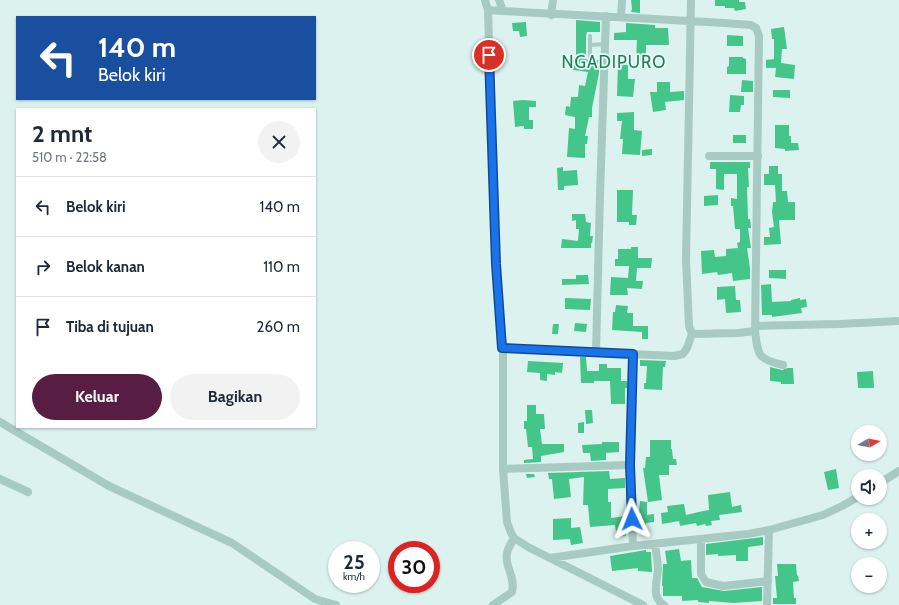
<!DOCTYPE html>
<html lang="id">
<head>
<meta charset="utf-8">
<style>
  body { margin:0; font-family:Cabin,sans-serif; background:#f2f2f3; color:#1f2937; height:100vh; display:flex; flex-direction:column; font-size:15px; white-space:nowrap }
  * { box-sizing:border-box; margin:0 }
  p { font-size:13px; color:#747a83 }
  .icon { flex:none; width:22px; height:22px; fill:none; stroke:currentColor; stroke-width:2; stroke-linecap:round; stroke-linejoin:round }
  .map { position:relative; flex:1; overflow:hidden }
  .sheet { position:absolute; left:16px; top:108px; width:300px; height:320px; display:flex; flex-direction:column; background:#fff; border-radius:0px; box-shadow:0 1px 3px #0004 }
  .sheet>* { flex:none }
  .top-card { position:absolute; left:16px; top:16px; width:300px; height:84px; border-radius:0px; box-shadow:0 1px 3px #0004; background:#1a4fa0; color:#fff; overflow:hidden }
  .needle { width:26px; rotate:80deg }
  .buttons { position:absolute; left:851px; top:425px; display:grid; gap:8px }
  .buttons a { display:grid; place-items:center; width:36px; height:36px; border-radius:50%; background:#fff; box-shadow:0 1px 3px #0004; font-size:20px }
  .speed { position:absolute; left:328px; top:541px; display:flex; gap:8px; font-size:20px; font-weight:700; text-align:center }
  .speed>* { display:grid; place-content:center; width:52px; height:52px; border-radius:50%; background:#fff; box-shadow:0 1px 3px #0004; line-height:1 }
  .speed small { font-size:10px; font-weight:400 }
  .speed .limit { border:6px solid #d22; background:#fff; color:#111 }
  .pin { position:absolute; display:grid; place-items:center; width:34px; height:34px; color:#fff; margin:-17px; border:2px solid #fff; border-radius:50%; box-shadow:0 1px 4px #0007 }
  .me { position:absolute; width:44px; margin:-22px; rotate:358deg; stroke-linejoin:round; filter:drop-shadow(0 0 3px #0008) }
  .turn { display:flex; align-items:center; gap:14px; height:84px; padding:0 16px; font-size:18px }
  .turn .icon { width:52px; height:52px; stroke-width:2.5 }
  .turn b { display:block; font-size:28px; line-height:34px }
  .round { display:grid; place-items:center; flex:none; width:42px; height:42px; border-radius:21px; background:#f2f2f3 }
  .head { display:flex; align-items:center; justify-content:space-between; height:68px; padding:0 16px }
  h1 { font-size:24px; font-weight:700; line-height:30px }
  .button { display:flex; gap:8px; margin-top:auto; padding:8px 16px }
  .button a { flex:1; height:46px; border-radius:24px; background:#581d42; color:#fff; font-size:16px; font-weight:700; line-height:46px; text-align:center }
  .button a+a { background:#f2f2f3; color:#1f2937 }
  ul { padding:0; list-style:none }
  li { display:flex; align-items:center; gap:12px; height:60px; padding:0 16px; border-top:1px solid #e0e1e3 }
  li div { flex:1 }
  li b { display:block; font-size:15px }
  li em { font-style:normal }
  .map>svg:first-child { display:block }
</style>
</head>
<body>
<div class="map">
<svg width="899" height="605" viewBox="0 0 899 605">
  <rect width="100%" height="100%" fill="#dbf2ee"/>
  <path fill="#44c68b" d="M631 0H640V13L631 12 632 9Z
    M715 0H739V2H745L746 9 735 11 734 8H725V6H715Z
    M576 20 600 22V32H587L586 36V59L590 61 593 60H599V73L592 108V117H589L585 136H588L587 144H585V158L567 157 569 128 575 129V117L565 115 566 106 570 107 571 97H578L579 85 585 86 588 72 573 70 574 58 576 59Z
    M526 22 527 36 520 37 519 31H513L512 23Z
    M626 23 655 25V28H668L669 45H646V62H636L637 40H614V33L626 32Z
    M784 27 787 49H782L781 63 795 65 794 79 775 77 776 68H766V60L774 59V39H772L771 29Z
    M727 35 743 36V46H727Z
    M729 57H743V58L746 59V74H727V67L729 66Z
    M618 64 628 65V79H635L633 97 617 96Z
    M742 80 753 81V92H741Z
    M657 82H670V92L684 91V100L665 102 666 110 653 112 650 92H657Z
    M773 90H790V98L773 97Z
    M730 95 744 96V105H741L740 112H729Z
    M523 100 536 101V107H529V120H533V129H524V126L515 127 513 101Z
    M634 112V130L642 131 640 155 622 154 623 139H620L622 121H617V113Z
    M775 125H789V136H791V143H798L799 150 785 151V149L775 148Z
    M733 135H746V143H733Z
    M652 149V155L642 156V150Z
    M710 162H750V168H748L749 187H747L748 219H750L751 226V228H748L751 248H747L750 268V279L733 281 732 273 718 275 717 272 702 274 701 251 714 250 715 257 726 256V249L738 248 737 243 740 242V229H735L733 206H731V198L737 199V174H724V190L716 189V169H710Z
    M769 166H778V174H782V191H787L788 202H795V220H779L781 244 764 245V237H770L769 228 774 227 772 212 773 202H776L775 185H764V174H769Z
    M563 167V171L577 170 578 185 564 186V190H558L557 168Z
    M617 190H633L632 215H637L636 225H629V222H617Z
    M718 195V205L704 206V196Z
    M572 214H585L586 222 591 223 590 236H593L592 243H591V248H561L562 239 578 241 579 229H576V220L572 221Z
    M631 247H638V258H652L651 268H637L636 281H643L642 289 627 288 628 295H610L611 277 628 278 629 266H615V259H618V249H631Z
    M769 270H786V279L769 278Z
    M576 275H588L589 284 562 285V279H576Z
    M771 284 772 302 791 301V300L800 298V300L806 299 807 307 801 308 802 313 772 317V315H762L761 285Z
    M735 286 736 300H740L741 312 726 313 725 299 717 300V287Z
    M565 298 591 299 590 310 565 309Z
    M616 305 628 306 627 313H633V326H648V339H642V332L612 330 613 312H615Z
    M575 323 587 324 586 332 574 331Z
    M553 324H559L558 334H552Z
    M580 357H586L587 371H599V364H607V368H621V381H627V388H625V404H611L610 381H594V383H581Z
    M640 360 666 361 665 367H663L662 390 644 389V383H646L647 366H640Z
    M528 361 563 363 562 373 555 372V375L547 374V381L540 380V373L527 372Z
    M770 367 782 370 788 368H793L794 384H781V382L770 381Z
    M873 371 874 388H858L857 372Z
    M527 405H536V414H544L545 429H540L542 444H564V452L541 456V462L524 463V460L533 459 532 447H528L526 429H524V421H527Z
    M585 410H592L593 423 586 424Z
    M584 422V433H578V423Z
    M650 440H671V449H672L673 459H676L677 465H669V475H659L662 500 648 502 643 468H645L646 457H650Z
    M602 442H619V452L606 453V460L591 461 590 453H583L582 445 602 444Z
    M836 469 839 488 828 490 824 472Z
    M609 471 610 479 625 478V488L608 489V502H611V518L625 516 626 536 617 537 615 525 590 527 588 505H583L584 477 569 479 571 497 554 499 552 479H549L548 473Z
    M526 474H534L535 477 527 478Z
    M730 492 732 507 741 505 742 512 719 515 720 520 711 521 712 525 706 526 705 524 697 526 696 523 680 526 679 521 662 524 661 513 668 512 667 506 684 504 686 515 703 511 709 510 708 495Z
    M640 501 647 502V515L654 514V522L646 523V525H643L641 513H639Z
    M571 518V528L580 527 583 543 571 545 570 539 553 540V519Z
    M763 537V545L748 547V561H736V555L718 556V554L706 555V544Z
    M679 549 681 561 691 560 692 578H697L702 587 724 591 762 587V601L733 603 709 601V603L698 602V600L682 601V596H663V586H662V584L663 564H667L665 551Z
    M646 550V552H651L652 572 638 571V568L612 571 610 556Z
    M777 564H796L797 576 798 575 799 581 793 582 794 598H796V604H773V598H777L775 576H778Z"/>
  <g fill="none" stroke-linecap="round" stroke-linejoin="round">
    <path stroke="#a7cac2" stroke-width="4" d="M590 36V58
      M590 45 606 44"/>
    <path stroke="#a7cac2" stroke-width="8" d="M485 0 488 10 496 264 503 348V469L507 522 511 533 514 538 528 547 643 605
      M499 0 503 11
      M691 0 686 260 689 326 692 334
      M488 10C576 16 663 18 751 25L756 28 759 36 755 331C758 355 757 359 783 365
      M551 15 553 0
      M621 17 622 0
      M709 156H758
      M755 326 839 324 899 321
      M503 348 674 356 683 354 687 348 692 334 738 333 755 331
      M596 352 600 195 606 16
      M633 354 630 465 633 546
      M0 422 109 486 232 543 315 599 336 605
      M503 469 630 465
      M0 479 28 492
      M880 483 899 471
      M701 539V574L706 582 723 586 768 581
      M655 544C656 552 658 561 658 570 657 581 651 598 664 605
      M550 558 633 546 748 534 769 530 823 515 842 506 858 497
      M493 605 512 592C516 577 504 566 507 553 508 548 512 542 514 538
      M767 605 769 530"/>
  </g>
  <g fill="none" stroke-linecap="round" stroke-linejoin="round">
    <defs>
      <path id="route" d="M489 55 496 264 502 348 633 354 630 465 632 519"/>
    </defs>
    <use href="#route" stroke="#114b97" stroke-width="10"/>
    <use href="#route" stroke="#1a73e8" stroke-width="7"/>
  </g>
  <g text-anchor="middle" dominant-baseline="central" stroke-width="3.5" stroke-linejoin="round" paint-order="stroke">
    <g font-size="17" letter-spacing="1" fill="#1f7f54" stroke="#e7f9f7">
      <text x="614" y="62">NGADIPURO</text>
    </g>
  </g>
</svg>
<div class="buttons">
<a><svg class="needle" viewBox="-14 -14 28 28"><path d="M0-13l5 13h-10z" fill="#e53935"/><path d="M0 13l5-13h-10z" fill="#747a83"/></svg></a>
<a><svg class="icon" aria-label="sound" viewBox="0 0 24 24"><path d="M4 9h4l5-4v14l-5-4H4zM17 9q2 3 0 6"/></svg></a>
<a>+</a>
<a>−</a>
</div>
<div class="speed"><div>25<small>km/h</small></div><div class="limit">30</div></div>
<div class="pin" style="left:489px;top:55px;background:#d93025"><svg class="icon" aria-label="arrive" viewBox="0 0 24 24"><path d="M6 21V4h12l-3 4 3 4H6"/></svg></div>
<svg class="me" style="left:632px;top:519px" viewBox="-20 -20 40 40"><path d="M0-17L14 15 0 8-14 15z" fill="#1a73e8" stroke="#fff" stroke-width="4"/></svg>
<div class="top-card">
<div class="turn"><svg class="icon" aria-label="left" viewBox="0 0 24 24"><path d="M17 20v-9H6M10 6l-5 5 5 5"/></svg><div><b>140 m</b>Belok kiri</div></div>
</div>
<section class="sheet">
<div class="head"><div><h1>2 mnt</h1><p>510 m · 22:58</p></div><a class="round"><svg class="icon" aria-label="close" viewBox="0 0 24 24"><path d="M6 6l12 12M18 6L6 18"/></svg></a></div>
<ul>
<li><svg class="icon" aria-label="left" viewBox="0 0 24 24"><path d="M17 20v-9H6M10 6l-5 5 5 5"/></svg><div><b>Belok kiri</b></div><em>140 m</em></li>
<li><svg class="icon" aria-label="right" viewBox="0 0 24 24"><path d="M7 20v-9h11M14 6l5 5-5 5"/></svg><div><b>Belok kanan</b></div><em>110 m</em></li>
<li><svg class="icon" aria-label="arrive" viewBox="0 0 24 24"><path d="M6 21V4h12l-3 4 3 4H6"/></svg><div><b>Tiba di tujuan</b></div><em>260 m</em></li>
</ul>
<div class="button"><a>Keluar</a><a>Bagikan</a></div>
</section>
</div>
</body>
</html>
